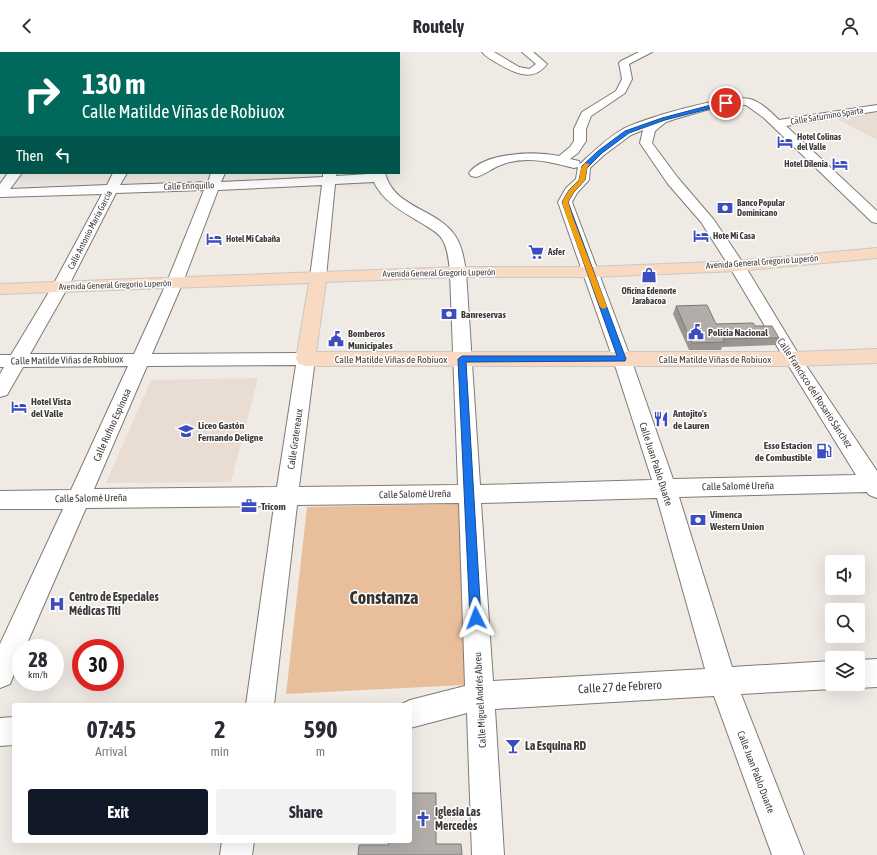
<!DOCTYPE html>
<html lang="en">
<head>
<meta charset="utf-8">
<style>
  body { margin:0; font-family:"Asap Condensed",sans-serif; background:#f2f2f3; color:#2b2b33; height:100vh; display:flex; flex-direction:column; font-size:15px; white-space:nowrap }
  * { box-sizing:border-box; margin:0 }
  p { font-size:13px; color:#7c7c81 }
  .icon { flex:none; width:22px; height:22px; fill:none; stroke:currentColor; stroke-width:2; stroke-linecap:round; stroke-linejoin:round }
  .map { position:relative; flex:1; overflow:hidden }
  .drawer { position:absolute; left:12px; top:651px; width:400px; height:140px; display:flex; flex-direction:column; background:#fff; border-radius:4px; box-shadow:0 4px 16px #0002 }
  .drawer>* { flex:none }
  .guide { position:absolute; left:0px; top:0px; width:400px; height:122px; box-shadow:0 4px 16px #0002; background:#00695c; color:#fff; overflow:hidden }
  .buttons { position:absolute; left:825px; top:503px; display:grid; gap:8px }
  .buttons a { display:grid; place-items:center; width:40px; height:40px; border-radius:4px; background:#fff; box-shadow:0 4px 16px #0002; font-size:20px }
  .speed { position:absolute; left:12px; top:587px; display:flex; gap:8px; font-size:20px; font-weight:700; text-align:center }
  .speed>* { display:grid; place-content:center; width:52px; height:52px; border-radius:50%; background:#fff; box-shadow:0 4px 16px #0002; line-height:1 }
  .speed small { font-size:10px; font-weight:400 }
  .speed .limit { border:6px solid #d22; background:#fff; color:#111 }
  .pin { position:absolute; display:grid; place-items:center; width:34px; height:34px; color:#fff; margin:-17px; border:2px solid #fff; border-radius:50%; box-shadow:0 1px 4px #0007 }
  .me { position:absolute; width:44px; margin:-22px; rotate:357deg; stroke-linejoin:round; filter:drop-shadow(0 0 3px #0008) }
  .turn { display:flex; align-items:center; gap:14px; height:84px; padding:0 16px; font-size:18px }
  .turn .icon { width:52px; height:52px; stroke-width:2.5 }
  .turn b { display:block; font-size:28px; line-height:34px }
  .then { display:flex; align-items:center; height:38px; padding:0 16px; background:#0003; gap:8px; font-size:15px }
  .eta { display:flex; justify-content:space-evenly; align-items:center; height:68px; text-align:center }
  .eta b { font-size:24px; font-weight:700; line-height:28px }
  .primary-button { display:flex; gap:8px; margin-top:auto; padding:8px 16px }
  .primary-button a { flex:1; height:46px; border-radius:4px; background:#111827; color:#fff; font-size:16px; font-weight:700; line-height:46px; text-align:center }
  .primary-button a+a { background:#f2f2f3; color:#2b2b33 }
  header { display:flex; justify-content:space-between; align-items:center; height:52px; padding:0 16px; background:#fff; font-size:18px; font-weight:700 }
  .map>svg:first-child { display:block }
</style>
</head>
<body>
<header><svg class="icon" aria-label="back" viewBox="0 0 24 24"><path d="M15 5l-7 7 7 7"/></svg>Routely<svg class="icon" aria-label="person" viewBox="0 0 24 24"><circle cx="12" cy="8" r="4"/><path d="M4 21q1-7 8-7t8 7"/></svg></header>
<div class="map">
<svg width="877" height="803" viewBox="0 0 877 803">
  <rect width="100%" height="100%" fill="#f0eae5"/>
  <path fill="#e9ddd3" d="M877 59V88L837 67Z
    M258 326 231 430 106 431 151 328Z"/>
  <path fill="#e9be9b" d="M462 452 464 633 286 642 307 455Z"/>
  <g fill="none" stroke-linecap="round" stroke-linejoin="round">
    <path stroke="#cf9563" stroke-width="2.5" d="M78 1 80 0"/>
    <defs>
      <path id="minor" d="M0 0H8L1 1V3Z
        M50 0H60L61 1H51Z
        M118 0H129L117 1Z
        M272 0H282V1H272Z
        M337 0H347L348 1H338Z
        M482 0H494L519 15 529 17 536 12 522 0H533L547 12C533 31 514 21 497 11 492 8 486 5 482 0Z
        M639 0H652L629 12 632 27 625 41 591 64 586 77V89L578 101 570 107 579 109 580 112C593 100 607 86 623 77 645 66 727 42 750 47 761 50 771 60 779 68L877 53V59L786 74 877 159V171L872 170 764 66 746 53H731L706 58 675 67 666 70 655 79 652 91 678 126 714 168 745 214 799 303 877 419V446L869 443 867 440 679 445 732 615 832 609V632H842L832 637 741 642 804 803H772L714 644 495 657 504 803H472L467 661 410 676V653H400L410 648 465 634 459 451 297 453 274 653H246L274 454 86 456 25 596H21V605L10 632 0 636V592L63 457H0V439L71 438 128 314 23 315 7 343 0 345V322L4 315H0V303H11L52 235 102 142 0 145V132L8 121H22L10 137 107 133 113 121H127L120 133 208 130 211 121H225L221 130 323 125V121H337L336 124 385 121C394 156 435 156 454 182 462 193 464 207 466 220L480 433 652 428 613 307 558 150 566 136 576 127 578 115 574 116C550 110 525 103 501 113 492 116 485 123 476 125L471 124 469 121C484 100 536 99 559 104L570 95 574 89V77L582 60 616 39 622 27 619 11 621 9ZM643 78 640 91 668 132 701 170 729 214 787 311 856 423 673 427 631 307 572 150 577 141 589 128 590 116 604 103 631 83ZM374 130C383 150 405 161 423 172 429 176 438 180 442 187 448 196 449 210 450 220L458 433 299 435 315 307 312 303 306 301 152 302 183 230 218 138 322 133 310 225 312 228 318 230 324 228 326 225 335 132ZM204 138 167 230 134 302H30L68 235 116 141ZM296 313 277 435 94 437 147 314ZM657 446 705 617 493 629 481 451Z
        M0 29H1V35H0Z
        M877 607V635L858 636 849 632H858V608Z
        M14 665V693L0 694V666Z
        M222 789H254L252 803H220Z"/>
      <path id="major" d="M877 196V206L737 219 591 225H458L326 230 316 300H793L877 297V311L793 314H306L299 312 296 307 309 231 0 242V232L458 215H591L737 209Z"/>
    </defs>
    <use href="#minor" stroke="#7f7a75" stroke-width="2"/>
    <use href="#major" stroke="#c9c8c8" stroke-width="2"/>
    <use href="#minor" fill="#fff" fill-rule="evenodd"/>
    <use href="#major" fill="#f8dac2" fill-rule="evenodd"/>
  </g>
  <path fill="#9a9591" d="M676 254 716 272 755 274 779 286 775 293 722 295 721 298H689L673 262Z"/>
  <path fill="#b3ada9" stroke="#7d7976" d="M707 253 716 272 753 271 755 274H772L779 286 723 287 725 290 692 291 676 254Z
    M410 741H436V792H461L462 803H358L359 793H388L389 789H410Z"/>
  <path fill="#1a73e8" stroke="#114b97" d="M726 49 728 52 665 68 629 81 602 101 587 116 585 128 574 140 568 150 626 307 625 309 466 310 481 566 480 570 476 571 472 570 470 566 458 307 462 304H617L562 150 569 138 579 128 582 114 598 99 625 79 662 66Z"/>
  <path fill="#f59e0b" d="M585 111 590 112 587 116 585 128 574 140 568 150 573 166 607 255 604 257 600 255 567 166 562 150 569 138 579 128 581 116Z"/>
  <defs>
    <symbol id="hotel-bare" viewBox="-9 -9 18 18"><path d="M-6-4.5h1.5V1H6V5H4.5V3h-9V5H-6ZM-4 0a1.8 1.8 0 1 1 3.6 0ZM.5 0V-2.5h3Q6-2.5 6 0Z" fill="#3c4dc0" stroke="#fff" stroke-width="2.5" paint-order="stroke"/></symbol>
    <symbol id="bank-bare" viewBox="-9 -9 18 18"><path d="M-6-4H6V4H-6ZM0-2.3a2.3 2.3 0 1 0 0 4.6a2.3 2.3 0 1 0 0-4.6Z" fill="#3c4dc0" stroke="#fff" stroke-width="2.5" paint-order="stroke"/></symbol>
    <symbol id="supermarket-bare" viewBox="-9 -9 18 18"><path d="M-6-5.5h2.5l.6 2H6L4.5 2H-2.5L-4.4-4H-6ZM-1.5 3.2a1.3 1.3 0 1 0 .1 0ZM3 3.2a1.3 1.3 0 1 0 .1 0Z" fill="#3c4dc0" stroke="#fff" stroke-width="2.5" paint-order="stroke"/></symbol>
    <symbol id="shop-bare" viewBox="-9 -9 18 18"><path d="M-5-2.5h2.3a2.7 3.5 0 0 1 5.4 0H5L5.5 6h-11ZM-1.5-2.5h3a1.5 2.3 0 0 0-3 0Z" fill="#3c4dc0" stroke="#fff" stroke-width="2.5" paint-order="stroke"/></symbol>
    <symbol id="civic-bare" viewBox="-9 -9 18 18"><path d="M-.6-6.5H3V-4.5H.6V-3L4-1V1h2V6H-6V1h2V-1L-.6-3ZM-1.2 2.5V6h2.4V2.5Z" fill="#3c4dc0" stroke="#fff" stroke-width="2.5" paint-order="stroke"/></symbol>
    <symbol id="restaurant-bare" viewBox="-9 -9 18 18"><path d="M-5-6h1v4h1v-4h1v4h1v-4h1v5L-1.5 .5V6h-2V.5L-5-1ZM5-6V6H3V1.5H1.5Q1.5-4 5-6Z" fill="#3c4dc0" stroke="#fff" stroke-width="2.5" paint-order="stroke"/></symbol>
    <symbol id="school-bare" viewBox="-9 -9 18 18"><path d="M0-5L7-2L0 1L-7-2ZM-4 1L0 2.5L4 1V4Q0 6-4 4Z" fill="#3c4dc0" stroke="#fff" stroke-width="2.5" paint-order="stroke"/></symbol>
    <symbol id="fuel-bare" viewBox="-9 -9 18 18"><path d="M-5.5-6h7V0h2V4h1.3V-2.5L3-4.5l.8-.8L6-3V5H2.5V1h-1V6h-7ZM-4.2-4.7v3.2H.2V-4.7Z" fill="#3c4dc0" stroke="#fff" stroke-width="2.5" paint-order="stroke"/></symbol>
    <symbol id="office-bare" viewBox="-9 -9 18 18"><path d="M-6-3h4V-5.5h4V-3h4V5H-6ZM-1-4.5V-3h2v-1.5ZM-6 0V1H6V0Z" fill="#3c4dc0" stroke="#fff" stroke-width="2.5" paint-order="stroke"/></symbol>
    <symbol id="hospital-bare" viewBox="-9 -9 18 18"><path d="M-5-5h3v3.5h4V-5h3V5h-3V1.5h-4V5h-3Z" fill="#3c4dc0" stroke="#fff" stroke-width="2.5" paint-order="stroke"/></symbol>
    <symbol id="bar-bare" viewBox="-9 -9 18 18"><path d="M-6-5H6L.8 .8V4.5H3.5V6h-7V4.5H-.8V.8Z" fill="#3c4dc0" stroke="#fff" stroke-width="2.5" paint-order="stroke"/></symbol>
    <symbol id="church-bare" viewBox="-9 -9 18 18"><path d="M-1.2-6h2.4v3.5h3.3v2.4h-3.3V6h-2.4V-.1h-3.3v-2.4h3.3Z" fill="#3c4dc0" stroke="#fff" stroke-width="2.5" paint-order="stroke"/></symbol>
  </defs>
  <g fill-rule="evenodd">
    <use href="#hotel-bare" x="774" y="79" width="22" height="22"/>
    <use href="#hotel-bare" x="829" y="101" width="22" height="22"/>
    <use href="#bank-bare" x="714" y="145" width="22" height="22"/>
    <use href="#hotel-bare" x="690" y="173" width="22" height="22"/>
    <use href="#hotel-bare" x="203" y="176" width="22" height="22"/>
    <use href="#supermarket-bare" x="525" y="189" width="22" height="22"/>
    <use href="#shop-bare" x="638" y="212" width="22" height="22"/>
    <use href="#bank-bare" x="438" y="251" width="22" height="22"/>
    <use href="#civic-bare" x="685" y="269" width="22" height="22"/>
    <use href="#civic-bare" x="325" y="276" width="22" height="22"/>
    <use href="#hotel-bare" x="8" y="344" width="22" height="22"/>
    <use href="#restaurant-bare" x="650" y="356" width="22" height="22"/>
    <use href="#school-bare" x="175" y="368" width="22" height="22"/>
    <use href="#fuel-bare" x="813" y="388" width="22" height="22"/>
    <use href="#office-bare" x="238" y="443" width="22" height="22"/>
    <use href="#bank-bare" x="687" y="457" width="22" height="22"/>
    <use href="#hospital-bare" x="46" y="541" width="22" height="22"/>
    <use href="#bar-bare" x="502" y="683" width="22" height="22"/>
    <use href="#church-bare" x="412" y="756" width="22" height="22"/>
  </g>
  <g text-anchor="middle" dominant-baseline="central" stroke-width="3" stroke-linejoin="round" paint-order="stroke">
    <g font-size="9" fill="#3d3b39" stroke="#fff">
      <text transform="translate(827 64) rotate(-9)">Calle Saturnino Sparta</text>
      <text transform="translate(189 134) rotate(-2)">Calle Enriquillo</text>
      <text transform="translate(90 178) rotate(-63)">Calle Antonio María García</text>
      <text transform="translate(762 210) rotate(-4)">Avenida General Gregorio Luperón</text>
      <text transform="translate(439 221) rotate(-1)">Avenida General Gregorio Luperón</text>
      <text transform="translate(115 233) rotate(-2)">Avenida General Gregorio Luperón</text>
    </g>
    <g font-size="9" font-weight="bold" fill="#3d3b39" stroke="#fff" text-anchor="start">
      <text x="797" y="85">Hotel Colinas<tspan x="797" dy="10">del Valle</tspan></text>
      <text x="828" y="112" text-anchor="end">Hotel Dilenia</text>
      <text x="737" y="151">Banco Popular<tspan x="737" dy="10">Dominicano</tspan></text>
      <text x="713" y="184">Hote Mi Casa</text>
      <text x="226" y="187">Hotel Mi Cabaña</text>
      <text x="548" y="200">Asfer</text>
      <text x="649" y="239" text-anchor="middle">Oficina Edenorte<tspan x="649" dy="10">Jarabacoa</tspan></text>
    </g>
    <g font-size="10" font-weight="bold" fill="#3d3b39" stroke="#fff" text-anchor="start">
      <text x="461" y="262">Banreservas</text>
      <text x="708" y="280">Policia Nacional</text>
      <text x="348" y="281">Bomberos<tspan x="348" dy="12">Municipales</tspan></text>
      <text x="31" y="349">Hotel Vista<tspan x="31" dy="12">del Valle</tspan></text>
      <text x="673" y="361">Antojito's<tspan x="673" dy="12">de Lauren</tspan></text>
      <text x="198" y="373">Liceo Gastón<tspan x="198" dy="12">Fernando Deligne</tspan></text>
      <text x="812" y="393" text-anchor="end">Esso Estacion<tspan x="812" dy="12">de Combustible</tspan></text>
      <text x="261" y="454">Tricom</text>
      <text x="710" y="462">Vimenca<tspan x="710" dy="12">Western Union</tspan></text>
    </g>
    <g font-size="10" fill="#3d3b39" stroke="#fff">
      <text x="391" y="307">Calle Matilde Viñas de Robiuox</text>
      <text x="715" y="307">Calle Matilde Viñas de Robiuox</text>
      <text transform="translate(67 308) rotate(-1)">Calle Matilde Viñas de Robiuox</text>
      <text transform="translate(815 341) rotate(57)">Calle Francisco del Rosario Sánchez</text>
      <text transform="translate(112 373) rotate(-66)">Calle Rufino Espinosa</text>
      <text transform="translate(295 387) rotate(-82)">Calle Gratereaux</text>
      <text transform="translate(656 412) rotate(72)">Calle Juan Pablo Duarte</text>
      <text transform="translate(738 434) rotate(-1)">Calle Salomé Ureña</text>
      <text transform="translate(415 442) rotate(-1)">Calle Salomé Ureña</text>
      <text transform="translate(91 446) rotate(-1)">Calle Salomé Ureña</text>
      <text transform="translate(480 648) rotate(-93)">Calle Miguel Andrés Abreu</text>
      <text transform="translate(756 720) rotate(69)">Calle Juan Pablo Duarte</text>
    </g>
    <g font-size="12" font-weight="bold" fill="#3d3b39" stroke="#fff" text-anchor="start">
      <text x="69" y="545">Centro de Especiales<tspan x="69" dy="14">Médicas Titi</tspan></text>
      <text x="525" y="694">La Esquina RD</text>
      <text x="435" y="760">Iglesia Las<tspan x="435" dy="14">Mercedes</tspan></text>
    </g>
    <g font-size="12" fill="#3d3b39" stroke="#fff">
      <text transform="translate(620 635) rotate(-3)">Calle 27 de Febrero</text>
    </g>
    <g font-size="18" font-weight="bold" fill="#38332f" stroke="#fff">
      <text x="384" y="545">Constanza</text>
    </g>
  </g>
</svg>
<div class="buttons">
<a><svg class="icon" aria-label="sound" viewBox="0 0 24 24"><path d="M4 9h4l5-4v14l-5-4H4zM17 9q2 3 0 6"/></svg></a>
<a><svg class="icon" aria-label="search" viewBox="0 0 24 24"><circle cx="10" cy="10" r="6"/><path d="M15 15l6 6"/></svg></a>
<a><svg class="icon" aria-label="layers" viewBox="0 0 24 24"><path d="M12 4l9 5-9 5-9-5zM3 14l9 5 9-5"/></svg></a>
</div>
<div class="speed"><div>28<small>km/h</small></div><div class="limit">30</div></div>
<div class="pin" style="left:726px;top:51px;background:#d93025"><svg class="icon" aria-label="arrive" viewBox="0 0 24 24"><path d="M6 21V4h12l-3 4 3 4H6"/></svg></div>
<svg class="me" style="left:476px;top:566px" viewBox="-20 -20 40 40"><path d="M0-17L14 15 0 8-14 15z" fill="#1a73e8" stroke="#fff" stroke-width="4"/></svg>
<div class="guide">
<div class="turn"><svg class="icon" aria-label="right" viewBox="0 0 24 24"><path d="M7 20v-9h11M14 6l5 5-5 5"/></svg><div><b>130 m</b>Calle Matilde Viñas de Robiuox</div></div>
<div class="then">Then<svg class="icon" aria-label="left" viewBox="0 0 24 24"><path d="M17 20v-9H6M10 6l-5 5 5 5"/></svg></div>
</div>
<section class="drawer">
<div class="eta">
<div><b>07:45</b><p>Arrival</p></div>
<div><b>2</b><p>min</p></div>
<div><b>590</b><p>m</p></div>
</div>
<div class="primary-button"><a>Exit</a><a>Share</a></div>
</section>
</div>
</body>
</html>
